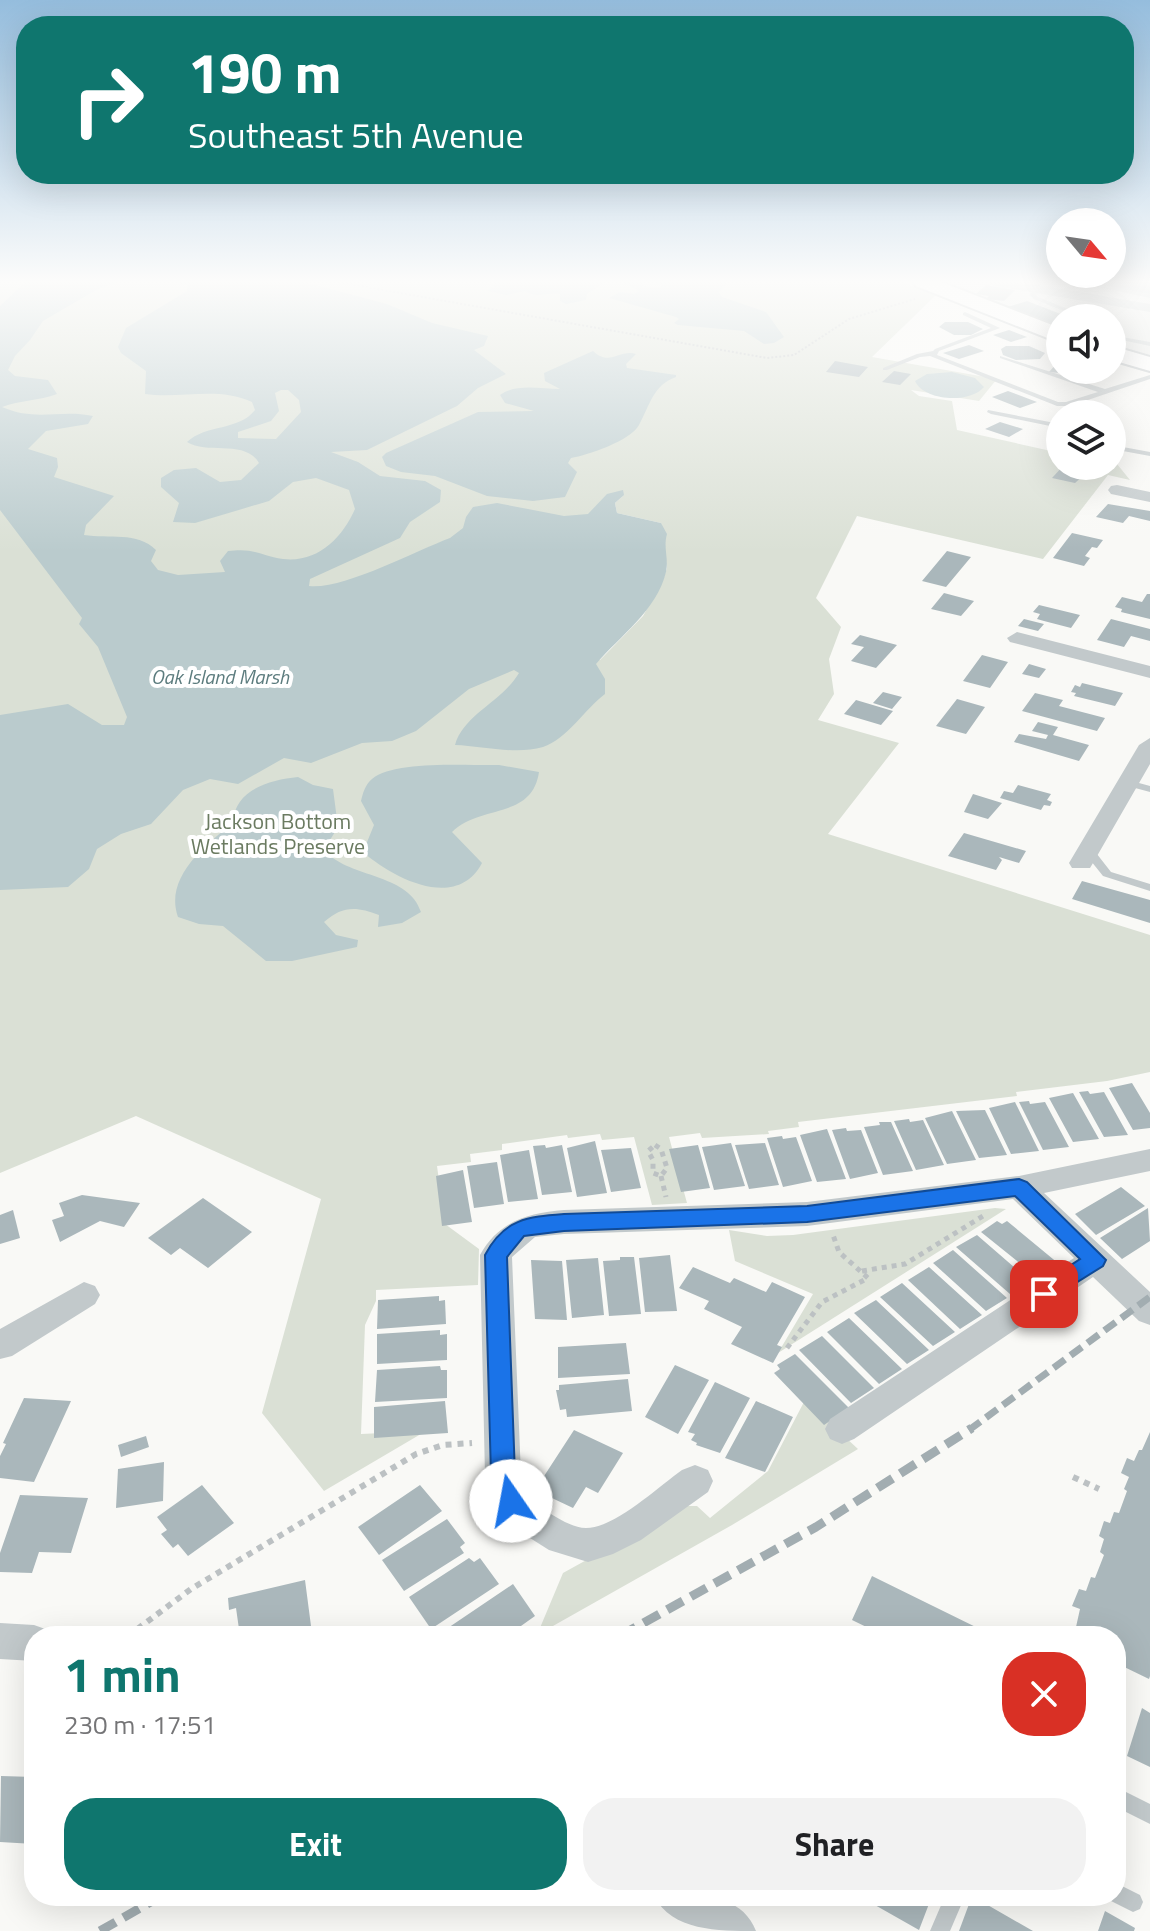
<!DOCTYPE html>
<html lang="en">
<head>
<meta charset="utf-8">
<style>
  body { margin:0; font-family:"Titillium Web",sans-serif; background:#f2f2f2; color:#202124; height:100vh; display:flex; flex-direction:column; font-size:30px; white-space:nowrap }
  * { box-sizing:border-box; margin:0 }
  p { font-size:26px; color:#757577 }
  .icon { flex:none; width:44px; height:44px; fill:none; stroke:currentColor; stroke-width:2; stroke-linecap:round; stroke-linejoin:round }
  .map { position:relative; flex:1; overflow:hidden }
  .details { position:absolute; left:24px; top:1626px; width:1102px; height:280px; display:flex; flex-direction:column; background:#fff; border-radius:32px; box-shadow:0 8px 32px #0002 }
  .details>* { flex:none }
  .top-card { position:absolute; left:16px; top:16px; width:1118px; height:168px; border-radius:32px; box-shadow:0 8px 32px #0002; background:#0f766e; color:#fff; overflow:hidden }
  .needle { width:52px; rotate:119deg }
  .controls { position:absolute; left:1046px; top:208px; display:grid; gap:16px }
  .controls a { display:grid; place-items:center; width:80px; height:80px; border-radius:50%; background:#fff; box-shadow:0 8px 32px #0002; font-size:40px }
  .pin { position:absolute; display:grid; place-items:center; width:68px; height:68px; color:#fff; margin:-34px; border-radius:16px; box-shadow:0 4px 12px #0006 }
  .me { position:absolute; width:88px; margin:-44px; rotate:348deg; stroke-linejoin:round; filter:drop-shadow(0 0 6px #0008) }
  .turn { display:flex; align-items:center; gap:28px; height:168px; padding:0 40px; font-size:36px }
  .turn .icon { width:104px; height:104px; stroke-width:2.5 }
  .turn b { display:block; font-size:56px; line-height:68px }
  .round { display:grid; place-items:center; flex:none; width:84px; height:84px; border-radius:32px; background:#f2f2f2 }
  .head { display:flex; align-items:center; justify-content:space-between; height:136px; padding:0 40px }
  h1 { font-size:48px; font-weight:700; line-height:60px; color:#0f766e }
  .primary-button { display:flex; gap:16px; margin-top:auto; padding:16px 40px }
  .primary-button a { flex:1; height:92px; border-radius:32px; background:#0f766e; color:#fff; font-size:32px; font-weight:700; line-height:92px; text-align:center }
  .primary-button a+a { background:#f2f2f2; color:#202124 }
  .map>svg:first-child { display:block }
</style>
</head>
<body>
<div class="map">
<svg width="1150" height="1931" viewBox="0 0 1150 1931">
  <rect width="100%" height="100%" fill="#f9f9f6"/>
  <path fill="#e7e9e7" d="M936 282H1150V359L1112 348V318H1060V330Z"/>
  <path fill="#dae0d5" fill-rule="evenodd" d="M0 282H902L936 295 872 357 997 379 979 401 911 390 919 396 952 401 957 430 1060 453V466L1117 464 1130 480 1108 475 1043 559 857 516 816 598 841 627 829 659 834 694 818 720 899 743 828 834 1150 935V1072L1107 1081 1016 1092 1017 1096 798 1122 799 1127 768 1131 769 1134 702 1138 700 1133 669 1137 687 1203 652 1205 634 1137 602 1140 600 1134 568 1138 567 1135 502 1144V1150L470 1154 471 1162 437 1166 445 1224 479 1249 478 1285 376 1290V1301L365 1325 361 1434 426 1431 324 1491 262 1413 321 1199 136 1116 0 1173ZM624 495 615 503 617 513 661 523 667 568 663 580 643 616 600 660 460 620Z
    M995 1208 1006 1209 778 1353 813 1294 735 1261 729 1230 767 1236 793 1235Z
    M805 1400 858 1449 732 1525 537 1635 563 1573 684 1506H697L710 1518 768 1471Z"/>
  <path fill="#bacbcd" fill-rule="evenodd" d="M25 282H117L96 290 43 321 30 340 15 356 8 370 15 376 48 380 57 394C39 401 20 400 2 407 36 422 60 409 93 416L88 424 46 431 28 449 57 458 58 467 54 477 114 496 86 525 84 535C109 539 137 531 156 550L151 561 158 570 178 575 225 572 220 561 228 551C256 548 258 555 283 559 318 563 342 538 355 509L349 490 316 478 293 482 269 501 195 523 173 522 179 503 161 487V478L174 470 196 468 220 482 241 480 259 463C245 439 208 455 187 442 206 424 239 431 255 410L252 402C218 386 181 399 145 394L146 371 121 353 118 347 126 328 187 291V285L172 282H304L387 304 432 323 488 336 484 346 474 350 506 374 478 388 457 406 367 450 331 452 358 462 380 476 425 481 441 490 440 502 410 522 400 538 310 579 309 586C343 590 415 551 450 538L463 528 466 517 473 507 497 503 564 516 588 514 607 494 623 490 624 495 615 503 617 513 661 523 667 534C663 548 669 559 666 572 657 610 620 636 596 664L605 679V694C585 709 567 739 543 747 516 755 482 746 455 745 464 714 501 703 519 673L514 670 469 689 416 731 392 741 362 743 311 763 284 758 238 784 210 779 183 790 151 824 121 834 97 849 89 869 68 887 0 890V715L68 704 102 725H124L127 717 98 647 79 624 82 618 0 510V306ZM281 390H288L299 400 301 412 276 439 238 438V432L271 421 279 411 275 393Z
    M496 282H605L587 294 586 300 566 304 560 301V294C546 292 537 299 525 291L506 295 488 291Z
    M615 282H647L641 285 656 288 662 286 655 282H725L727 284 719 292 722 297 766 312 784 337 774 343 764 344 744 331 678 325 674 323 679 319 676 317 609 298 620 292 634 294 639 291 624 283Z
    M593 351C610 367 619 349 636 354L626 364 627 368 676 375V377C653 385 650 405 639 425 630 441 588 455 571 458L568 463 577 472 565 497 533 501 487 496 435 476 401 472 386 466 382 457 386 453 478 412 534 411 505 403 500 395C516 383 541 389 560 389L545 381 544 373Z
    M952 372 975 378 984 387C970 404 924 401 915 381L927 374Z
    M499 765 539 772C532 820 480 804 452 832L482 863C457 911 394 879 363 852L374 825 361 801C363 793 365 785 372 779 394 760 470 766 499 765Z
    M298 777 313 785 333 789 338 827 330 840 329 855C356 878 409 875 421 912L402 923 378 927 379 915C356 906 342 906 324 922L336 935 358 940 357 947 292 961H266L223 926 199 924 178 917C164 878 205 845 233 823 234 790 269 780 298 777Z"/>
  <path fill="#aab7bb" d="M1111 282H1150V294L1106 287Z
    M986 285 1015 290 1004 301 986 299 989 296 976 294Z
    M1027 301 1071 318H1060V322L1052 325 1005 308Z
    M945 322H968L983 329 971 335H954L939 327Z
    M1009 330 1027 337 1011 342 993 335Z
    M969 345 984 351 959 359 943 353Z
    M1006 346H1029L1045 353 1040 359 1016 360 1003 355 1001 349Z
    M835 361 868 367 859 377 826 372Z
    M1057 363 1060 370H1104L1098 377 1049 372Z
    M894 371 911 374 900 385 882 382Z
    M1008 391 1037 402 1020 408 992 397Z
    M1000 422 1023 429 1009 437 985 429Z
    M1063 466H1094L1075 483 1052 478Z
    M1108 504 1150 511V521L1129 516 1123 523 1096 517Z
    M1072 533 1103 540 1097 548 1092 547 1085 556 1090 558 1084 566 1053 558Z
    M947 551 971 557 946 587 922 581Z
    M944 593 974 601 961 616 931 609Z
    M1147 594H1150V619L1121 612 1122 609 1115 607 1122 597 1142 602Z
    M1039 605 1080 615 1071 628 1044 621 1037 619 1040 614 1033 612Z
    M1024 619 1044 624 1038 631 1018 626Z
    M1111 619 1150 629V641L1131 636 1124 647 1097 640Z
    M860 635 897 645 876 668 851 661 864 647 851 644Z
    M982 655 1008 662 990 688 963 681Z
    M1029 664 1046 669 1039 678 1022 674Z
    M1082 683 1123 693 1115 706 1074 696 1076 693 1071 692 1075 685 1080 687Z
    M883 692 902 697 892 709 873 703Z
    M1035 693 1063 700 1059 706 1105 718 1097 731 1022 711Z
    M957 699 985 707 966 734 936 726Z
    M856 700 893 711 881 725 844 714Z
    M1038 722 1058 727 1053 735 1089 745 1079 761 1014 742 1019 734 1046 739 1048 735 1032 731Z
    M1018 785 1051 794 1047 800 1052 802 1050 806 1044 805 1041 810 1000 798 1004 791 1013 793Z
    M973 794 1002 803 988 819 964 812Z
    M964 833 1026 851 1019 863 999 857 1002 860 996 870 948 856Z
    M1082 881 1150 900V923L1072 899Z
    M1132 1083 1150 1113V1128L1133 1130 1109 1088Z
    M1088 1091 1090 1094 1104 1092 1128 1135 1104 1137 1079 1092Z
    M1073 1093 1099 1139 1073 1142 1049 1098Z
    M1029 1101 1030 1104 1045 1102 1069 1147 1043 1150 1019 1102Z
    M1015 1102 1039 1151 1011 1154 989 1108Z
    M985 1110 1007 1155 979 1158 956 1111Z
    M952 1111 976 1160 947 1164 925 1118Z
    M909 1119 910 1122 923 1120 944 1165 916 1170 894 1121Z
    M879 1122H891L913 1171 883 1175 864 1127 880 1125Z
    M846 1128 847 1131 861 1130 878 1173 850 1179 832 1130Z
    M827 1129 846 1179 817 1182 800 1135Z
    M782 1136 783 1139 796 1137 812 1181 783 1187 767 1138Z
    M595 1141 607 1193 577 1197 567 1148Z
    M731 1143 745 1186 714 1190 702 1147Z
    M765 1143 779 1185 749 1189 735 1145Z
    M545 1145 546 1148 562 1145 572 1192 542 1195 533 1146Z
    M698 1145 710 1188 681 1192 669 1149Z
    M631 1148 641 1188 611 1192 601 1150Z
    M529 1150 538 1199 508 1202 500 1155Z
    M497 1162 504 1204 474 1208 467 1166Z
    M463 1170 472 1222 442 1226 436 1176Z
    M1121 1187 1145 1206 1096 1235 1075 1214Z
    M82 1195 140 1203 124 1227 100 1221 60 1242 52 1220 64 1216 59 1203Z
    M203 1198 252 1232 208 1268 180 1248 171 1255 148 1238Z
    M1148 1208 1150 1241 1122 1259 1100 1238Z
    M13 1210 20 1238 0 1244V1215Z
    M997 1221 1002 1224 1007 1221 1059 1264 1038 1278 981 1232Z
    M977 1235 1030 1281 1010 1294 956 1247Z
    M953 1250 1007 1298 986 1311 933 1263Z
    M670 1255 677 1311 645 1312 639 1258Z
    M620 1257H634L641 1314 609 1316 603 1261 620 1260Z
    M598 1258 604 1315 572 1318 566 1260Z
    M531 1260 562 1261 567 1320 535 1319Z
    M693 1267 730 1283 734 1278 766 1292 772 1282 805 1297 777 1345 782 1347 773 1363 731 1344 742 1327 704 1309 709 1301 679 1288Z
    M929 1267 982 1315 960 1329 908 1280Z
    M902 1283 955 1332 933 1346 880 1297Z
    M439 1296V1301L445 1300 446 1324 377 1329 378 1300Z
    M876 1300 929 1350 907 1364 854 1313Z
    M849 1318 902 1369 879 1384 827 1332Z
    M440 1330V1335L447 1334V1360L377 1364V1334Z
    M822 1336 874 1388 851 1403 799 1350Z
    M626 1343 630 1374 558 1378V1347Z
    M795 1354 849 1408 824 1425 774 1373 780 1369 777 1365Z
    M675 1365 709 1380 678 1434 645 1417Z
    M440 1366 441 1370H447V1398L375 1402 377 1370Z
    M628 1379 632 1411 567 1417 566 1409 560 1410 556 1390H559V1385Z
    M715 1382 750 1398 720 1453 696 1445 697 1443 691 1440 695 1434 688 1432Z
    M24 1398 71 1401 34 1482 0 1478V1456L6 1444 3 1443Z
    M445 1401 448 1433 374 1438V1407Z
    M756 1401 793 1417 765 1472 725 1458Z
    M574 1430 623 1453 598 1493 586 1487 573 1508 535 1490Z
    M1150 1432V1676L1149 1679 1116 1663V1636H1074L1080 1609 1072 1606 1079 1589 1086 1591 1091 1577 1095 1578 1104 1555 1100 1552 1104 1539 1099 1536 1104 1521 1110 1523 1114 1512 1119 1513 1127 1491 1124 1489 1129 1477 1121 1473 1127 1458 1134 1461 1139 1450H1142Z
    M146 1436 149 1447 121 1457 118 1445Z
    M164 1462 163 1501 116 1508 118 1469Z
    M202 1485 234 1523 188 1556 178 1544 173 1548 161 1534 167 1530 157 1517Z
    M420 1485 442 1511 379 1555 358 1527Z
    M20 1495 88 1498 71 1553 39 1552 32 1573 0 1572V1553Z
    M447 1519 465 1543 460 1547 464 1553 404 1591 382 1560Z
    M469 1558 474 1562 480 1558 499 1584 431 1629 409 1597Z
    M872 1576 994 1636H885L852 1620Z
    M305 1580 311 1626 263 1636H240L236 1608 229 1610 228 1598Z
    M513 1584 535 1616 507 1636H436Z
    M1142 1708 1150 1713V1767L1127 1756Z
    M1 1776 34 1777V1844L0 1842Z
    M859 1896H932L919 1930Z
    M972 1896 1033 1931H959Z
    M1105 1911 1135 1928 1134 1931H1098Z"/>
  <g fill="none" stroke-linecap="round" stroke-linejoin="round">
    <defs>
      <path id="primary" d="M913 282H941L1060 328V343L916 286Z
        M1112 346 1150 357V371L1112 360Z"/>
    </defs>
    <use href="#primary" stroke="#b7bec1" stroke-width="4"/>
    <path stroke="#bcc1c3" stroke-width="2" stroke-dasharray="2 2" stroke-linecap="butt" d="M338 282 767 358 794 355 849 319 915 299"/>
    <path stroke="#bcc1c3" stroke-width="5" stroke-dasharray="5 5" stroke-linecap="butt" d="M655 1145 661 1149 667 1168 661 1176 653 1173V1160L648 1151Z
      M661 1176 666 1197
      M862 1271 905 1264 983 1216
      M787 1348 822 1302 868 1278 839 1252 832 1232"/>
    <path stroke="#bcc1c3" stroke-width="6" stroke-dasharray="6 6" stroke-linecap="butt" d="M1073 1477 1099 1489
      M128 1636 191 1589 416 1454 443 1445 472 1443"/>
    <path fill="#c2c9cb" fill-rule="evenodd" d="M1077 282H1089L1150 294V298Z
      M1036 288 1041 289 1036 295 1038 297 1090 318H1081L1034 299 1029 295Z
      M965 312 1000 328 939 351 937 355 1058 402H1066L1098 392 1000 358V356L1105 389 1150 375V379L1070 406H1057L930 356 920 357 887 370H883V368L917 354 933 351 935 349 991 328 963 315V313Z
      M1119 330 1122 332V337L1150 342V346L1117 339 1116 332Z
      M988 410 1060 424V428L991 414 987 412Z
      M1112 445 1150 452V456L1112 449Z
      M1128 780 1150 786V792L1124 785 1123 783 1124 781Z
      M1089 848 1093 849 1111 872 1150 884V891L1103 876 1083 851Z
      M1116 1787 1150 1804V1824L1116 1807Z
      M1116 1883 1140 1895 1143 1902 1140 1909 1133 1912 1109 1900 1107 1896H1116Z
      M945 1896H965L950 1931H930Z"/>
    <path fill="#c2c9cb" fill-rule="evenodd" d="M988 282H1019L1150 304V312L995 286Z
      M1117 485 1150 492V502L1111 494 1108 490 1111 486Z
      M1017 632 1150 666V678L1010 642 1007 638Z
      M1150 738V764L1093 863 1090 868H1072L1069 863 1139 745Z
      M1150 1149V1171L1044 1193 1150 1292V1325L1139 1321 1093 1277 854 1439 842 1444 830 1439 825 1429 830 1419 1074 1258 1013 1199 807 1226 564 1234 535 1237 512 1257 521 1475C527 1495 538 1507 556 1517 565 1522 575 1528 586 1528 615 1528 658 1487 682 1470L695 1465 708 1470 713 1481 708 1492 641 1540 613 1554 588 1562 549 1550 511 1526 501 1513 485 1475 480 1255C499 1221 528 1213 564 1210L807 1202 1019 1176Z
      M84 1282 95 1286 100 1295 95 1304 12 1356 0 1359V1329Z
      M0 1623 34 1625 48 1630 50 1636H34V1661L0 1659Z
      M654 1896C692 1896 739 1889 756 1931 718 1931 672 1931 654 1896Z"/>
    <use href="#primary" fill="#fff" fill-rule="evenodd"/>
    <path stroke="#a2adb1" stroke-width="7" stroke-dasharray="14 7" stroke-linecap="butt" d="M969 1430 1150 1297"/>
    <path stroke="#a2adb1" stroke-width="9" stroke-dasharray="18 9" stroke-linecap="butt" d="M620 1636 816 1527 972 1428
      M100 1931 161 1896"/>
  </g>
  <linearGradient id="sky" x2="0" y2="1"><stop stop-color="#95bddd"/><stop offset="0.51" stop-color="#fcfcfb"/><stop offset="1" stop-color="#fcfcfb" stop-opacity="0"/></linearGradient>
  <rect width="1150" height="552" fill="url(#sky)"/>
  <path fill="#1a73e8" stroke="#114b97" stroke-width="2" d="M1019 1179 1027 1182 1106 1260 1103 1266 1044 1303 1036 1300 1033 1294 1036 1288 1080 1259 1015 1196 807 1222 564 1231 524 1236 507 1257 515 1475 523 1501 520 1509 511 1512 502 1509 491 1475 485 1255C504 1219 527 1217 564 1214L807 1206Z"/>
  <g text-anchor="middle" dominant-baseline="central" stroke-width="8" stroke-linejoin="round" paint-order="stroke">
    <g font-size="20" font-style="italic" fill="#5c7c7e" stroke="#fff">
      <text x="220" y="676">Oak Island Marsh</text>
    </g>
    <g font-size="22" fill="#6b7b61" stroke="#fff">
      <text x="278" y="821">Jackson Bottom<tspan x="278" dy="25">Wetlands Preserve</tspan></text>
    </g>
  </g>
</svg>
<div class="controls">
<a><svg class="needle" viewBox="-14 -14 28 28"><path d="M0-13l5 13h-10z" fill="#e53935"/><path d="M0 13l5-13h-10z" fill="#757577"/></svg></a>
<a><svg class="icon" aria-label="sound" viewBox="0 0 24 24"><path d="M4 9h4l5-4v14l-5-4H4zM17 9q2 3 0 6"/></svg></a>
<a><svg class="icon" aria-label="layers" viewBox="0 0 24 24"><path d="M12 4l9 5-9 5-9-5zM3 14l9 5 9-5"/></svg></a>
</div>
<div class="pin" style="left:1044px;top:1294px;background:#d93025"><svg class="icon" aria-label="arrive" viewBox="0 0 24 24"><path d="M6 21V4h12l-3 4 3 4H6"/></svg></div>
<svg class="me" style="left:511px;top:1501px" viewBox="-20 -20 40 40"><circle r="19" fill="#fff"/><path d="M0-13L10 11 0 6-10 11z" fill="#1a73e8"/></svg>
<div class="top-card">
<div class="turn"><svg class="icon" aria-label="right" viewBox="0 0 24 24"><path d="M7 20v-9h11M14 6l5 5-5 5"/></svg><div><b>190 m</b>Southeast 5th Avenue</div></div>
</div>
<section class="details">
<div class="head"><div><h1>1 min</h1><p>230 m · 17:51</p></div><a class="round" style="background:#d93025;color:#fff"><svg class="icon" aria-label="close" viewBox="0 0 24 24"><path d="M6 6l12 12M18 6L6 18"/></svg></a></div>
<div class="primary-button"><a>Exit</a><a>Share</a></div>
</section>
</div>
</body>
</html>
